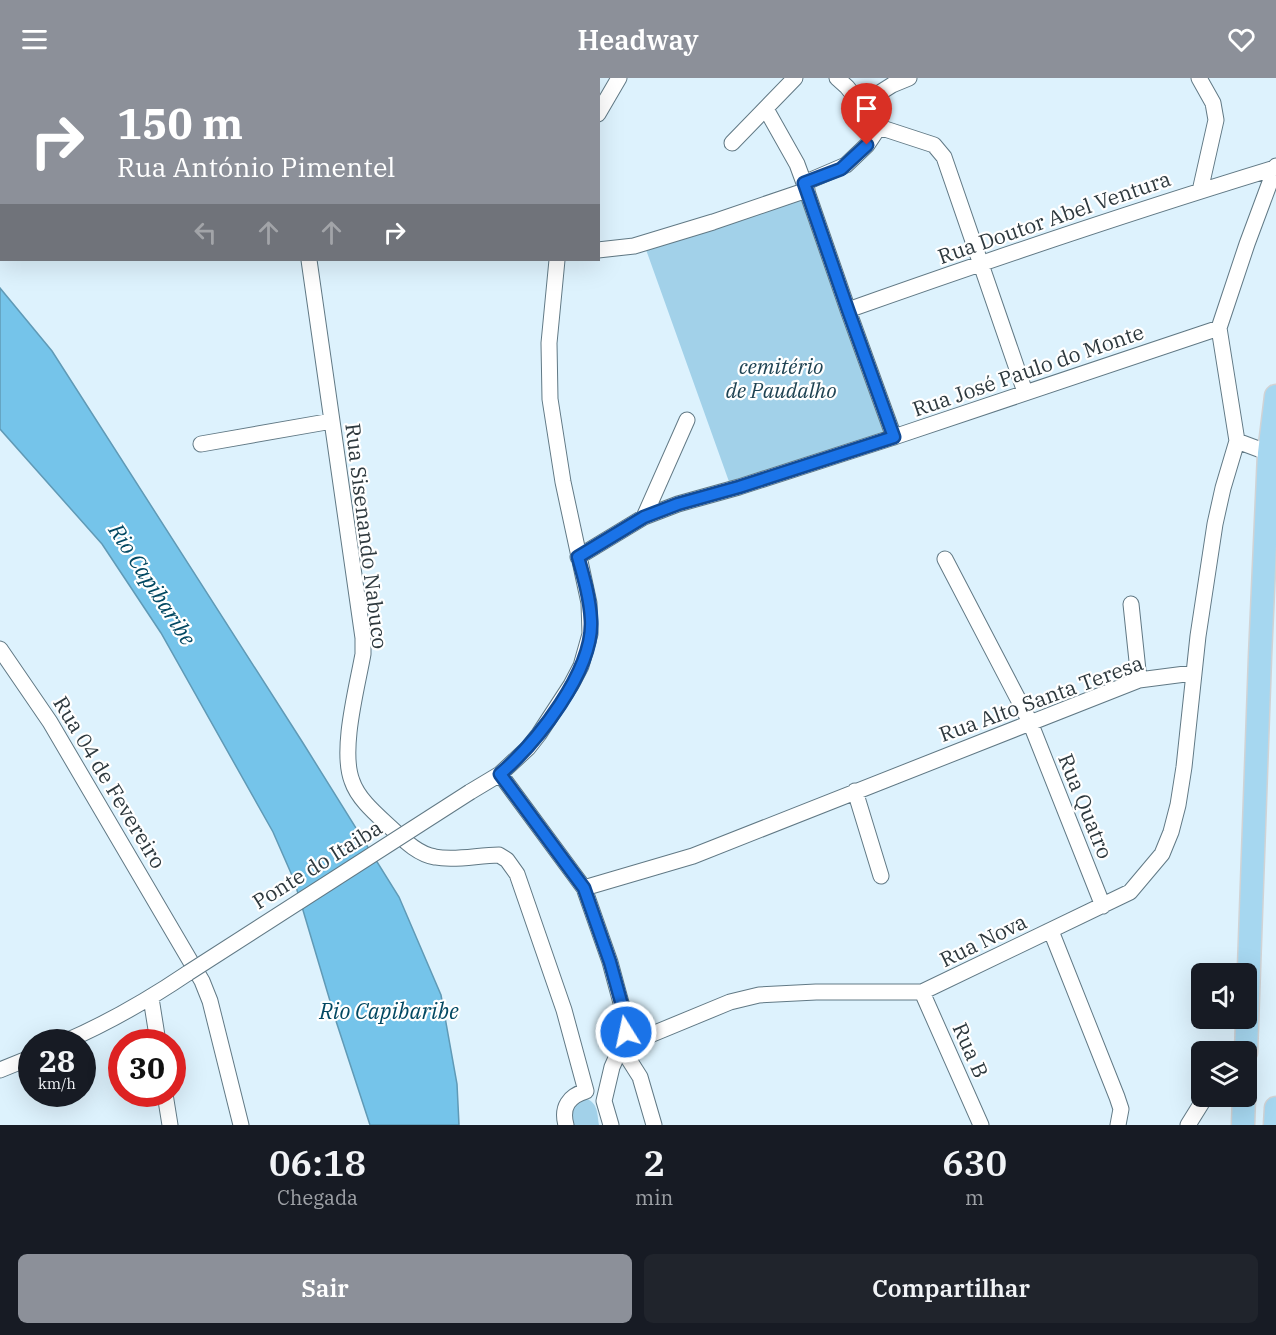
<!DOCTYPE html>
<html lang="pt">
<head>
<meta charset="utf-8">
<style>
  body { margin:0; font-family:"IBM Plex Serif",serif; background:#20242c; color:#f1f3f6; height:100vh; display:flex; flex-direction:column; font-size:22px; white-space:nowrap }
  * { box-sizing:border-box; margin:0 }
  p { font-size:20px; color:#9ea1a6 }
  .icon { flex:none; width:33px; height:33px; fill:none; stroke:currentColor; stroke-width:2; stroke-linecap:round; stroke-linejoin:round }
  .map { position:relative; height:1047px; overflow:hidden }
  .drawer { display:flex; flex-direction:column; background:#171b24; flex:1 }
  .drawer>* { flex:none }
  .banner { position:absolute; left:0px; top:0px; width:600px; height:183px; box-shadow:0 6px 24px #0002; background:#8c9099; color:#fff; overflow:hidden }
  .buttons { position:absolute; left:1191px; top:885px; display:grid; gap:12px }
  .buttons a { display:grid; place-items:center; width:66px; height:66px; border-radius:9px; background:#171b24; box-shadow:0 6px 24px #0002; font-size:30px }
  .speed { position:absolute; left:18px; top:951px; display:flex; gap:12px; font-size:30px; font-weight:700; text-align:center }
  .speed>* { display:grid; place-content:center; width:78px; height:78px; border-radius:50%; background:#171b24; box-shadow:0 6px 24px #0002; line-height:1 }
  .speed small { font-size:15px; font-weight:400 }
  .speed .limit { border:9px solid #d22; background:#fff; color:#111 }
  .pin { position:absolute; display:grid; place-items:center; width:51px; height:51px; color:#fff; margin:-62px -26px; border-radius:50% 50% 50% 0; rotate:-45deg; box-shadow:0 0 6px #0007 }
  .pin .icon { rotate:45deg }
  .me { position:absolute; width:66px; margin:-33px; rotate:350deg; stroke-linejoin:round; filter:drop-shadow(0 0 4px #0008) }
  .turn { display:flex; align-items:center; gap:21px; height:126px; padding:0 18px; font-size:27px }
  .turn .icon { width:78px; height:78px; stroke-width:2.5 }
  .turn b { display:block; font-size:42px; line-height:51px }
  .lanes { display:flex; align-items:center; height:57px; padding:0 18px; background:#0003; justify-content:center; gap:30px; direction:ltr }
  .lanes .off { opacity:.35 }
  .eta { display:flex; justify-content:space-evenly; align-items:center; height:102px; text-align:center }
  .eta b { font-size:36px; font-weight:600; line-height:42px }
  .cta { display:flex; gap:12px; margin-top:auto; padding:12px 18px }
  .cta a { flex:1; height:69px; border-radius:9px; background:#8c9099; color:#fff; font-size:24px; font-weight:600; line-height:69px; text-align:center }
  .cta a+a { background:#20242c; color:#f1f3f6 }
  header { display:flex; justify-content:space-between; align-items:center; height:78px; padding:0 18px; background:#8c9099; color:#fff; font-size:27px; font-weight:600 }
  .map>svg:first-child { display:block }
</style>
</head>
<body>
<header><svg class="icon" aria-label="menu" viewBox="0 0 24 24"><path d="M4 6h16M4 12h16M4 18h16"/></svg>Headway<svg class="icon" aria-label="heart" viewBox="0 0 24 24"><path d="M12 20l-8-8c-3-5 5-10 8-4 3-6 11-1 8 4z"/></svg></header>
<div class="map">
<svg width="1276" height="1047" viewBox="0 0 1276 1047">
  <rect width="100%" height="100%" fill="#ddf2fd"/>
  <path fill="#a2d1e9" d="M804 117 893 359 732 412 644 166Z
    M584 1020C598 1024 597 1034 599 1047H567L571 1030Z"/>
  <path fill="#75c4ea" stroke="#609ab6" stroke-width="1.5" d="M0 210 52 273 303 665 399 819 441 917 457 1006 459 1047H370L336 943 294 802 273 754 161 555 102 466 0 351Z"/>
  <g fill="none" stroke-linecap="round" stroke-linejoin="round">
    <defs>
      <path id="minor" d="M297 0V2
        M837 0 847 9 879 49
        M1199 0 1213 25 1216 42 1200 113
        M100 2V0
        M308 2 309 0
        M862 26 892 7 909 0
        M766 31 797 86 804 105 848 232 894 359
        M598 36 619 0
        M879 49 934 67 944 79 1025 314
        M732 65 795 0
        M804 105 846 87 867 67 879 49
        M598 172 634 168 713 144 807 112
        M309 182 363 560V576C357 610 340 672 352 703 358 721 376 736 390 749 403 761 417 776 435 779 456 783 478 777 499 777L507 782 517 796 564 932 586 1013C569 1018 561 1029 566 1047
        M848 232C989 182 1131 134 1275 90
        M1237 363 1269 375
        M201 366 332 343
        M644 439 687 342
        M578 479 644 439 678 426 739 409 894 359 1219 250
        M945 481 1030 644 1103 828
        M1131 526 1139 602
        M0 571 50 644 202 903 210 923 241 1047
        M500 696 584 810 610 884 627 947 625 960 612 989 604 1023 611 1047
        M855 713 881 798
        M470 714 500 696 528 670 539 656 571 607 581 588 590 556 589 525 563 404 550 321 549 265 557 182
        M584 810 693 778 1139 602 1193 595
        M1051 853 1117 1019 1121 1031 1118 1047
        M922 914 981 1047
        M151 920 158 964
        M64 964C108 945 148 922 188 895
        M0 992 32 979
        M165 1016 170 1047
        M654 1047 640 999 621 969 730 924 759 917 816 914H922L1130 814 1162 776 1171 754 1178 727 1184 689 1198 558 1215 446 1223 410 1237 363 1219 250 1247 166 1276 88
        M1188 1047 1206 1018"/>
      <path id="highway" d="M1246 974 1260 579 1269 375 1276 318
        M1243 1047 1244 1018
        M1275 1047 1276 1030"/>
    </defs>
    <use href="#minor" stroke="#617985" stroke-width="17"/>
    <use href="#highway" stroke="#d1d3d5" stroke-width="25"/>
    <use href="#minor" stroke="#fff" stroke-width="15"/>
    <use href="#highway" stroke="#a6d7f0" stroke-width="22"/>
    <defs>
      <path id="minor-bridge" d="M188 895 470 714"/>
    </defs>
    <use href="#minor-bridge" stroke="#617985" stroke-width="17" stroke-linecap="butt"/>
    <use href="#minor-bridge" stroke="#fff" stroke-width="15"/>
  </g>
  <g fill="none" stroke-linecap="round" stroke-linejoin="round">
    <defs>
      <path id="route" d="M626 954 625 938 610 884 584 810 500 696C536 665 594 593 591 542 590 521 584 500 578 479L644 439 678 426 739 409 894 359 848 232 804 105 841 91 867 67"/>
    </defs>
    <use href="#route" stroke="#114b97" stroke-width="15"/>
    <use href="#route" stroke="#1a73e8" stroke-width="10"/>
  </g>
  <g text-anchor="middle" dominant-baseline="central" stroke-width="4.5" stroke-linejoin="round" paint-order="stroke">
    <g font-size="21" fill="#2e393e" stroke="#fff">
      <text transform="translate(1054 139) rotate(-19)">Rua Doutor Abel Ventura</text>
      <text transform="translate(1028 292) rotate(-19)">Rua José Paulo do Monte</text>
      <text transform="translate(367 458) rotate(83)">Rua Sisenando Nabuco</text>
      <text transform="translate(1041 620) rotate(-20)">Rua Alto Santa Teresa</text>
      <text transform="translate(110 704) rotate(59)">Rua 04 de Fevereiro</text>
      <text transform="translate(1086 728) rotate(68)">Rua Quatro</text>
      <text transform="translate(317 786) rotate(-32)">Ponte do Itaiba</text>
      <text transform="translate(983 862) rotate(-26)">Rua Nova</text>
      <text transform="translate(971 972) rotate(66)">Rua B</text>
    </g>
    <g font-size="21" font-style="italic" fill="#1f4353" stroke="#fff">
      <text x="781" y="288">cemitério<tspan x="781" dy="24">de Paudalho</tspan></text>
    </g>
    <g font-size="22" font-style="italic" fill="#024862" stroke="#fff">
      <text transform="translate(153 506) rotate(57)">Rio Capibaribe</text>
      <text x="389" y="932">Rio Capibaribe</text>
    </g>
  </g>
</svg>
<div class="buttons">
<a><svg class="icon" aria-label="sound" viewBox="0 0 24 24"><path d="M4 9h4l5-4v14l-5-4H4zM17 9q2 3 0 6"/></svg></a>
<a><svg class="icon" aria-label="layers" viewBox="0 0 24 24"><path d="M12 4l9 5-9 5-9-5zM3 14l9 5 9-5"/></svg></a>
</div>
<div class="speed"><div>28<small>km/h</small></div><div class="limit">30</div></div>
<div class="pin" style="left:867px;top:67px;background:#d93025"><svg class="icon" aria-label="arrive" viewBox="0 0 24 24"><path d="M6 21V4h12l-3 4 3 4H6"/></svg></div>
<svg class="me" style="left:626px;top:954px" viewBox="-20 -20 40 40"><circle r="17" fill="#1a73e8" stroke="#fff" stroke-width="3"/><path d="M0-11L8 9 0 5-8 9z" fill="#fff"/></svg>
<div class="banner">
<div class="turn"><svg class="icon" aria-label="right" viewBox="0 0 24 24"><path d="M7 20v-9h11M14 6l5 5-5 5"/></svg><div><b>150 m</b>Rua António Pimentel</div></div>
<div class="lanes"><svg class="icon off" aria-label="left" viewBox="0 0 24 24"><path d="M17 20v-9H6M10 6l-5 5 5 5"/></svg><svg class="icon off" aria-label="ahead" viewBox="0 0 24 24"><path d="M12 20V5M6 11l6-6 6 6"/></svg><svg class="icon off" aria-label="ahead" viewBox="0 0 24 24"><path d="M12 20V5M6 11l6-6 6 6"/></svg><svg class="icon" aria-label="right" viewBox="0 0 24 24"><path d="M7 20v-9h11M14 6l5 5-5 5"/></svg></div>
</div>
</div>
<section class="drawer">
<div class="eta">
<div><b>06:18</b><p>Chegada</p></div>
<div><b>2</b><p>min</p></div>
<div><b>630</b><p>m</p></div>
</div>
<div class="cta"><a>Sair</a><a>Compartilhar</a></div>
</section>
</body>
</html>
